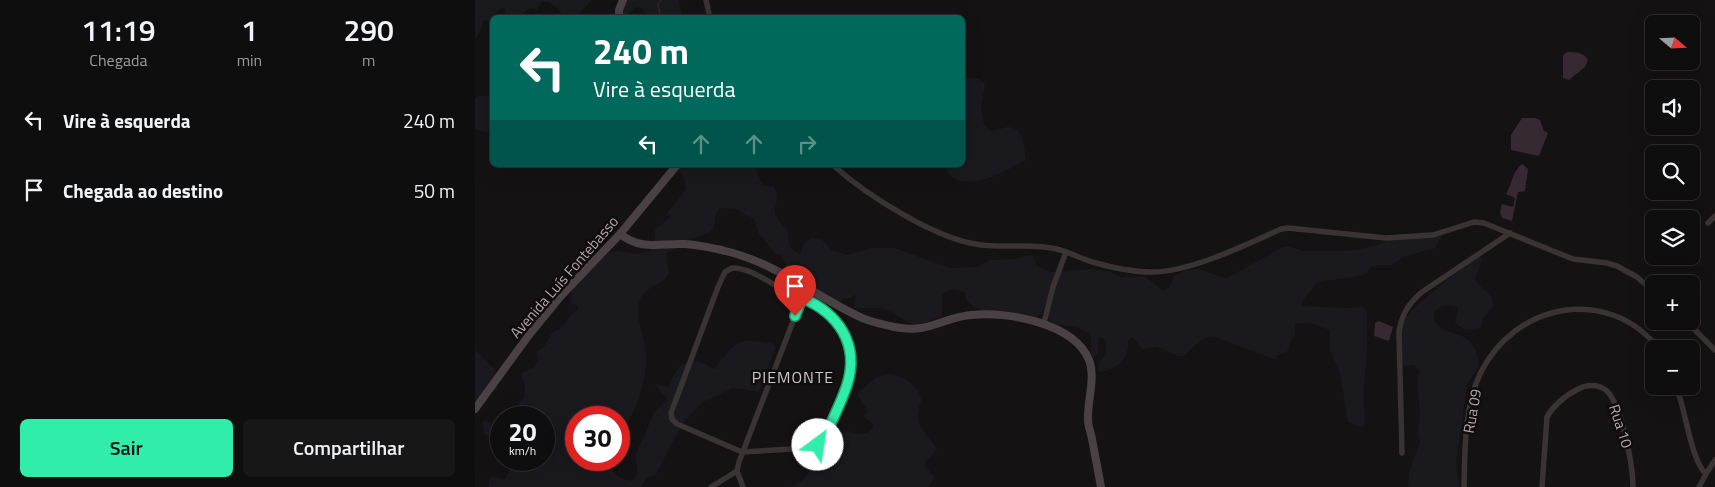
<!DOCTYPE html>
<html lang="pt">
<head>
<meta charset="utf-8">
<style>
  body { margin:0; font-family:"Titillium Web",sans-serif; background:#181717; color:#f1f3f6; height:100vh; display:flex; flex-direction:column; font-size:19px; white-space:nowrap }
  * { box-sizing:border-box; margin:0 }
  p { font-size:16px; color:#9b9c9e }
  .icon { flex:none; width:28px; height:28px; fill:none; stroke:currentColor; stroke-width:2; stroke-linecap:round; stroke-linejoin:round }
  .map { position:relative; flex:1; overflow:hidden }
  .drawer { display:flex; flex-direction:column; background:#0f0e0e; width:475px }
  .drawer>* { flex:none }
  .hud { position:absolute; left:15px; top:15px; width:475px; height:152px; border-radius:8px; box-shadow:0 5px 20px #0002,0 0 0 1px #2f2e2e; background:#00695c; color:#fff; overflow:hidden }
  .needle { width:32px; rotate:109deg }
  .controls { position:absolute; left:1170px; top:15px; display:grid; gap:10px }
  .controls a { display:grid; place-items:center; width:55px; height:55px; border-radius:8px; background:#0f0e0e; box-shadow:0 5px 20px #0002,0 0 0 1px #2f2e2e; font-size:25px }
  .speed { position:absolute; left:15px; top:406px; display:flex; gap:10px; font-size:25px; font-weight:700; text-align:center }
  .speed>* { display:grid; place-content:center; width:65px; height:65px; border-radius:50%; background:#0f0e0e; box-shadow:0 5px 20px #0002,0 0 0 1px #2f2e2e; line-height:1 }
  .speed small { font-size:12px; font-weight:400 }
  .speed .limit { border:8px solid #d22; background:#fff; color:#111 }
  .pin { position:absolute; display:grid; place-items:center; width:42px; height:42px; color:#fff; margin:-51px -21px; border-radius:50% 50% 50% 0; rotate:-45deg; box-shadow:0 0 5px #0007 }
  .pin .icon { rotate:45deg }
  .me { position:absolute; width:55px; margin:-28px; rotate:31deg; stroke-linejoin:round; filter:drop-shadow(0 0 4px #0008) }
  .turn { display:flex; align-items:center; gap:18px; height:105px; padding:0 20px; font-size:22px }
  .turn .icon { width:65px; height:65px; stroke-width:2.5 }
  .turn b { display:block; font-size:35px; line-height:42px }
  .lanes { display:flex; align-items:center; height:48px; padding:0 20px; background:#0003; justify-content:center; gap:25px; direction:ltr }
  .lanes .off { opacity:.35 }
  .eta { display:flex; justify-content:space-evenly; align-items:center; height:85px; text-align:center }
  .eta b { font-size:30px; font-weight:600; line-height:35px }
  .primary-button { display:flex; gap:10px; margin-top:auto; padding:10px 20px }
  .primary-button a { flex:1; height:58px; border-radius:8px; background:#30edaa; color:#111; font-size:20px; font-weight:600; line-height:58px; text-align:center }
  .primary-button a+a { background:#181717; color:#f1f3f6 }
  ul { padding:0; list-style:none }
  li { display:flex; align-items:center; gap:15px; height:70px; padding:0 20px }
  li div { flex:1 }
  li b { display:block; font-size:19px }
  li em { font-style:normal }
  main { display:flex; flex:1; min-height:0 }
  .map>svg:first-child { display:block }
</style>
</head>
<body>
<main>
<section class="drawer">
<div class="eta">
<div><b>11:19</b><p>Chegada</p></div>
<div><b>1</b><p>min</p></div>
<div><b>290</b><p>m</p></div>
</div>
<ul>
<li><svg class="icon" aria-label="left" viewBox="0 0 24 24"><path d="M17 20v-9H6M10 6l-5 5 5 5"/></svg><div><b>Vire à esquerda</b></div><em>240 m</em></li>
<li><svg class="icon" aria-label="arrive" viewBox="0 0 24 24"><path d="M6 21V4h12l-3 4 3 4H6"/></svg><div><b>Chegada ao destino</b></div><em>50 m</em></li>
</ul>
<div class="primary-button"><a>Sair</a><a>Compartilhar</a></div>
</section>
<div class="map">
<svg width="1240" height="487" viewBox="0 0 1240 487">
  <rect width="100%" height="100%" fill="#141212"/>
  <path fill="#19191e" d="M0 0H116V1L101 17H88L84 10 72 1H67L63 10 55 8 44 17H29L31 9 29 7 21 12 17 20 8 21 7 28 0 40Z
    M144 0H204L207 17H171L168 10 163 7 152 14 147 15Z
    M488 76 504 79 510 84 506 107 509 125 516 131C522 130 527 128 532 127 550 127 549 148 551 160 531 170 491 196 472 172L473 165H488Z
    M3 96H17V130L11 132 0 129V98Z
    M201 165H281C282 175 285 188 298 186 311 207 286 206 313 230 313 241 314 250 325 254L330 242 337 238 346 239 357 250 372 255 397 248H420L475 268 502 267 515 260 538 259 557 255 562 266 576 272 616 269 633 271 646 277 669 276 688 291 695 287 699 276C728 262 724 272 752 278L808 247H816L829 251H871C878 249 884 250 891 248 910 243 948 224 967 235L960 248 928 257 917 265H902L895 268 892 273 884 276 843 282 828 300 826 306 874 308 888 307 892 314V352L888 397 890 419 888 428 873 422 865 373 855 351V330L839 324 820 323V336L817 339 812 352 801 356 802 360 740 337C726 335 719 348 709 356H702L682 347 667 349 657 337 653 341C655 359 640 371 623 372 621 359 638 355 628 338L624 337 623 354 617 358C614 351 618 342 614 333L601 327 578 324 574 318 573 304 560 320C542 317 490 315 490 293L479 289 467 294V316C457 320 443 328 432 322 424 317 418 311 408 309 399 307 388 309 379 308L381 295 356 305 349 306 336 283 317 275 306 256 300 253 284 234 279 219 260 209 245 208 241 214 239 228 233 233 210 242 192 253C190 261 196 270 193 275 186 286 169 287 165 300 159 317 170 336 171 353 173 384 159 413 144 440V418H101V460H135C135 472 145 480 157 481 167 473 159 464 161 455 162 448 166 442 169 436 176 422 178 408 193 401 191 394 183 392 180 384L193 387C200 373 206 356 225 362 231 364 235 368 241 369 242 363 246 361 250 356 265 336 271 340 295 343L300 345V349L284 392 258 388 228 402 208 423 180 476 172 477 166 487H14V479L17 476 30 479 36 469 37 460H69V418L34 417 49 396 50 388 46 373 58 368 64 359 61 352 68 348 77 333 89 325 95 316 103 309V305L97 304 95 301 102 267 85 280 98 258 142 251 164 254 179 249 180 229 196 217V215L190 216 211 189 210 181Z
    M1001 257 1008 258 1000 279C1006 290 1018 292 1019 306L1008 318 1006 328C995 331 989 331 980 323L983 308C970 301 953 309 961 323 970 337 994 328 1002 354 1008 371 996 374 992 385 990 395 989 405 988 415 988 428 983 440 982 453 980 465 983 475 984 487H933L934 472 945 442 943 434 945 412 942 385 944 372 939 365 929 366 927 364 920 331C926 315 985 269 1001 257Z
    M0 350 19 368 23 391 18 390 0 412Z
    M412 374C427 374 442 385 447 399 436 426 449 428 462 449L449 464 460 478 453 487H315C327 483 333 476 337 464L343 462 344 447 355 425C367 429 393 442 399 425L388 416 391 413 392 410 382 394 400 378Z
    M11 420 17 425 26 424V449L9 433 7 422Z"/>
  <path fill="#372931" d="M1092 52C1100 52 1109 52 1113 60L1110 67 1094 80 1088 78V55Z
    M1047 118H1060L1065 120 1069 131 1073 133 1064 156 1036 150V135Z
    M1047 164 1053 169 1050 191 1043 192 1037 221 1027 218 1025 212 1027 204 1038 207 1040 198 1031 194C1037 184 1037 172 1047 164Z
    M904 321 918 327 914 341 899 336 900 323Z"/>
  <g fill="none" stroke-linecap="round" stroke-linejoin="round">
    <path stroke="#372931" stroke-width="1" d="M186 18 183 4 186 0"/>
    <path stroke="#393334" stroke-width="5.5" d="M231 0 235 18
      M358 165C391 195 462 240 506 245 531 248 558 243 582 249 593 252 603 257 614 261 634 267 656 272 677 272 715 272 771 245 806 229L813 228 911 238 958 235 999 222 1009 223 1098 259 1132 263 1142 266 1162 277 1179 292
      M1233 223 1240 216
      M257 268C276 268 293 282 309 290 324 297 341 302 354 312 396 347 366 400 349 438L343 445 333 448 267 452 202 424 197 419 196 413 243 287 250 272Z
      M308 290 315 277
      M1211 321 1240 350
      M569 323 578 287 591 252
      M1201 386C1210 407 1216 461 1231 474L1224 487
      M927 453 924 333C926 315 933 304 947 292L1035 233
      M1231 474 1240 460
      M236 487 262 471
      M268 487 262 471 264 462 327 298
      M989 487C990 451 989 408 1005 374 1039 303 1133 284 1184 349
      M1067 487 1072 417C1079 404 1090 396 1103 389 1112 384 1124 384 1132 391 1147 406 1158 466 1158 487"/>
    <path stroke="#494143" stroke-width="8" d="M144 18V10L148 0
      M145 234C167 251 184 243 210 244 226 245 243 249 258 253 304 266 341 296 383 316 394 322 407 324 419 327 455 334 465 318 496 315 532 311 599 323 614 360 621 378 612 401 613 420 613 427 616 432 617 439 620 455 623 471 626 487
      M0 409 54 335 85 297 145 234 202 165"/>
  </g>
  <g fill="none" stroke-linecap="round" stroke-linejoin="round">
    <defs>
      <path id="route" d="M320 316 327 298C363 313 385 344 372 385 366 403 357 421 349 438L343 445"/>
    </defs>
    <use href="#route" stroke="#1f9a6e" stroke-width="12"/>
    <use href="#route" stroke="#30edaa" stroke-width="9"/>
  </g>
  <g text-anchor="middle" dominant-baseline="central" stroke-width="5" stroke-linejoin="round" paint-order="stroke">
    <g font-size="15" fill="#b4a4a9" stroke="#0f0d0d">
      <text transform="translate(89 277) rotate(-49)">Avenida Luís Fontebasso</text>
      <text transform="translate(997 411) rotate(-80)">Rua 09</text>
      <text transform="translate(1146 426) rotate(72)">Rua 10</text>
    </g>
    <g font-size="16" letter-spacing="1" fill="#d0c5c8" stroke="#0f0d0d">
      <text x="318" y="377">PIEMONTE</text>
    </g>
  </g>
</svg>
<div class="controls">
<a><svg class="needle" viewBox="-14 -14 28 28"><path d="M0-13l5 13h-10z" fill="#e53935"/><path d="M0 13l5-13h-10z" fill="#9b9c9e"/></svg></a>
<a><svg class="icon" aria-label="sound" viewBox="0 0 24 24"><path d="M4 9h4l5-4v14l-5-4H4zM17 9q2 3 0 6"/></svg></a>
<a><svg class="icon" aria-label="search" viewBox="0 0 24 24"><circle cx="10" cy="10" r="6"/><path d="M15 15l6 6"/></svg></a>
<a><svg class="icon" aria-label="layers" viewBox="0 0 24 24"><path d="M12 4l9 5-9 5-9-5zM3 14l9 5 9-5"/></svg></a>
<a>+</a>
<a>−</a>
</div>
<div class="speed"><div>20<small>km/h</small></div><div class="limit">30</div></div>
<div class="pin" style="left:320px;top:316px;background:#d93025"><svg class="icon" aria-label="arrive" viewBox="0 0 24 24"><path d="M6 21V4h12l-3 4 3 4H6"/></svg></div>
<svg class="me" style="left:343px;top:445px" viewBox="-20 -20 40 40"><circle r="19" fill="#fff"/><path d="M0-13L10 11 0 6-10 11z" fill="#30edaa"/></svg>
<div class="hud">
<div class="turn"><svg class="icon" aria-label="left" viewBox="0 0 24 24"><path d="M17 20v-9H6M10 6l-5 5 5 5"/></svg><div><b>240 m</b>Vire à esquerda</div></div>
<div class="lanes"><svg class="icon" aria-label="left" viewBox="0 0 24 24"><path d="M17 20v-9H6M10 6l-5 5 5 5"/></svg><svg class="icon off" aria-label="ahead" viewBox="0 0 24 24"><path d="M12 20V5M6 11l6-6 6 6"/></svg><svg class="icon off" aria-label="ahead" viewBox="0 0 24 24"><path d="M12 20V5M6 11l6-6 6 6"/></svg><svg class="icon off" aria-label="right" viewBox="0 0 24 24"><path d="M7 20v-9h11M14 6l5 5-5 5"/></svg></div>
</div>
</div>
</main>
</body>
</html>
